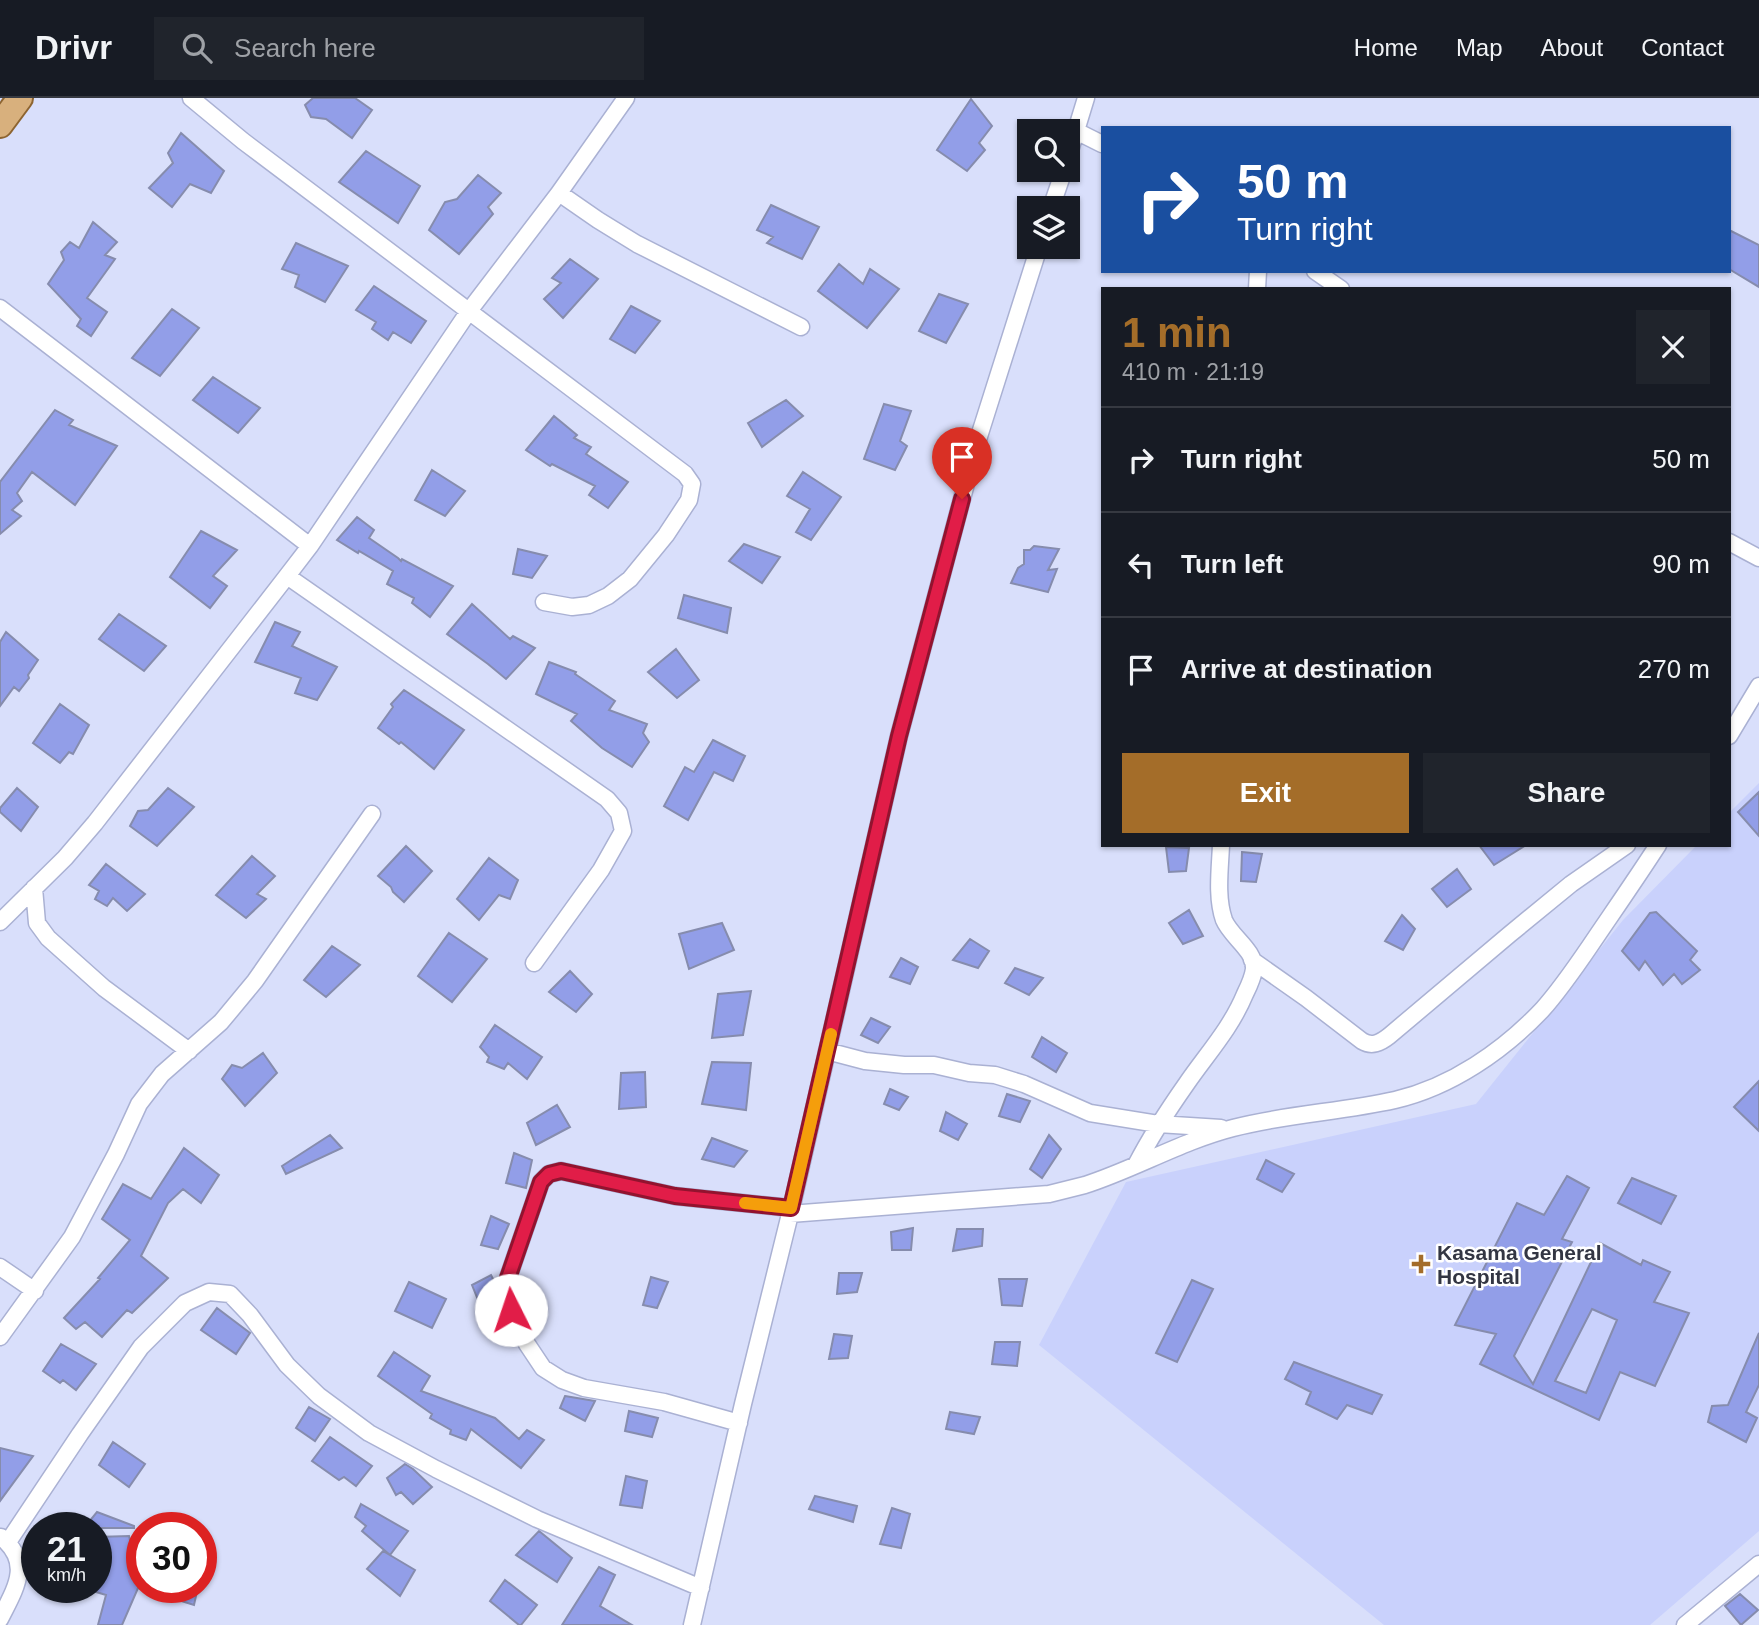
<!DOCTYPE html>
<html lang="en">
<head>
<meta charset="utf-8">
<style>
  body { margin:0; font-family:Helvetica,sans-serif; background:#20242c; color:#f1f3f6; height:100vh; display:flex; flex-direction:column; font-size:26px; white-space:nowrap }
  * { box-sizing:border-box; margin:0 }
  p { font-size:23px; color:#9ea1a6 }
  .icon { flex:none; width:38px; height:38px; fill:none; stroke:currentColor; stroke-width:2; stroke-linecap:round; stroke-linejoin:round }
  .map { position:relative; flex:1; overflow:hidden }
  .sheet { position:absolute; left:1101px; top:189px; width:630px; height:560px; display:flex; flex-direction:column; background:#171b24; border-radius:0px; box-shadow:0 2px 5px #0004 }
  .sheet>* { flex:none }
  .guide { position:absolute; left:1101px; top:28px; width:630px; height:147px; border-radius:0px; box-shadow:0 2px 5px #0004; background:#1a4fa0; color:#fff; overflow:hidden }
  .buttons { position:absolute; left:1017px; top:21px; display:grid; gap:14px }
  .buttons a { display:grid; place-items:center; width:63px; height:63px; border-radius:0px; background:#171b24; box-shadow:0 2px 5px #0004; font-size:35px }
  .speed { position:absolute; left:21px; top:1414px; display:flex; gap:14px; font-size:35px; font-weight:700; text-align:center }
  .speed>* { display:grid; place-content:center; width:91px; height:91px; border-radius:50%; background:#171b24; box-shadow:0 2px 5px #0004; line-height:1 }
  .speed small { font-size:18px; font-weight:400 }
  .speed .limit { border:10px solid #d22; background:#fff; color:#111 }
  .pin { position:absolute; display:grid; place-items:center; width:60px; height:60px; color:#fff; margin:-72px -30px; border-radius:50% 50% 50% 0; rotate:-45deg; box-shadow:0 0 7px #0007 }
  .pin .icon { rotate:45deg }
  .me { position:absolute; width:77px; margin:-38px; rotate:356deg; stroke-linejoin:round; filter:drop-shadow(0 0 5px #0008) }
  .turn { display:flex; align-items:center; gap:24px; height:147px; padding:0 21px; font-size:32px }
  .turn .icon { width:91px; height:91px; stroke-width:2.5 }
  .turn b { display:block; font-size:49px; line-height:60px }
  .round { display:grid; place-items:center; flex:none; width:74px; height:74px; border-radius:0px; background:#20242c }
  .headline { display:flex; align-items:center; justify-content:space-between; height:119px; padding:0 21px }
  h1 { font-size:42px; font-weight:700; line-height:52px; color:#a46d29 }
  .action { display:flex; gap:14px; margin-top:auto; padding:14px 21px }
  .action a { flex:1; height:80px; border-radius:0px; background:#a46d29; color:#fff; font-size:28px; font-weight:700; line-height:80px; text-align:center }
  .action a+a { background:#20242c; color:#f1f3f6 }
  ul { padding:0; list-style:none }
  li { display:flex; align-items:center; gap:21px; height:105px; padding:0 21px; border-top:2px solid #363941 }
  li div { flex:1 }
  li b { display:block; font-size:26px }
  li em { font-style:normal }
  header { display:flex; align-items:center; gap:42px; box-sizing:border-box; height:98px; padding:0 35px; background:#171b24; border-bottom:2px solid #363941 }
  header strong { font-size:33px }
  nav { display:flex; gap:38px; margin-inline-start:auto; font-size:24px }
  .search { width:490px; height:63px; background:#20242c; display:flex; align-items:center; gap:18px; box-sizing:border-box; padding:0 24px; border-radius:0px; color:#9ea1a6; font-size:26px }
  .map>svg:first-child { display:block }
</style>
</head>
<body>
<header>
<strong>Drivr</strong>
<div class="search"><svg class="icon" aria-label="search" viewBox="0 0 24 24"><circle cx="10" cy="10" r="6"/><path d="M15 15l6 6"/></svg>Search here</div>
<nav><a>Home</a><a>Map</a><a>About</a><a>Contact</a></nav>
</header>
<div class="map">
<svg width="1759" height="1527" viewBox="0 0 1759 1527">
  <rect width="100%" height="100%" fill="#d9dffb"/>
  <path fill="#c9d1fc" d="M1759 685V1433L1650 1527H1384L1039 1247 1126 1084 1476 1006 1623 822 1697 747H1729V715Z"/>
  <path fill="#929ee8" stroke="#868cad" stroke-width="2" fill-rule="evenodd" d="M313 0H355L372 12 352 40 326 21 311 19 305 7Z
    M971 1 992 28 979 45 985 52 967 73 937 52Z
    M181 35 224 73 211 95 190 86 172 109 149 90 173 65 168 55Z
    M366 53 420 88 398 125 339 84Z
    M478 77 501 95 488 109 493 116 459 156 429 132 445 104 457 101Z
    M771 107 819 129 802 161 767 145 773 139 757 132Z
    M93 124 117 144 105 157 115 161 87 200 107 214 91 238 77 228 81 221 48 186 64 162 61 154 70 144 79 150Z
    M1729 132 1759 147V189L1729 171Z
    M296 145 348 168 325 204 295 189 299 177 282 171Z
    M570 161 598 181 563 220 544 201 561 185 552 180Z
    M839 166 863 186 870 171 899 191 867 230 818 193Z
    M374 188 426 223 411 245 393 234 388 242 372 231 376 224 356 212Z
    M939 196 968 206 946 245 919 233Z
    M631 208 660 223 635 255 610 241Z
    M172 211 199 230 160 278 132 260Z
    M213 279 260 310 238 335 193 302Z
    M786 302 803 318 762 349 748 325Z
    M884 306 911 313 900 343 907 348 895 372 864 361Z
    M55 312 73 322 69 327 117 348 75 407 32 374 17 395 22 403 12 412 21 418 0 436V384Z
    M554 318 577 337 574 340 591 349 586 356 628 384 608 410 589 397 595 388 552 366 550 368 526 352Z
    M432 372 465 393 445 418 415 402Z
    M803 374 841 399 811 442 796 434 810 411 787 398Z
    M357 419 374 432 369 440 398 460 401 463 402 461 453 488 430 519 412 505 414 500 387 486 393 473 359 453 358 455 337 442Z
    M201 433 237 452 213 478 227 488 210 510 170 479Z
    M744 446 780 459 762 485 729 463Z
    M1034 448 1059 451 1048 472 1057 471 1048 494 1011 485 1018 470 1024 466V452H1030Z
    M518 451 547 458 532 480 513 476Z
    M684 497 731 510 727 535 678 520Z
    M472 506 510 541 513 538 535 550 506 581 488 566 447 536Z
    M119 516 166 548 144 573 99 541Z
    M275 524 300 534 292 548 337 569 317 602 295 595 301 580 255 564Z
    M6 534 38 562 28 577 29 580 19 593 14 589 0 608V544Z
    M676 551 699 582 677 600 648 574Z
    M549 564 576 574 575 576 615 603 609 612 647 626 643 635 649 644 632 669 602 650 571 623 577 616 536 596Z
    M404 592 464 632 434 671 401 644 399 646 378 630 393 609 391 606Z
    M60 606 89 627 73 656 69 654 60 665 33 645Z
    M713 642 745 658 733 683 714 674 688 722 664 708 685 669 694 674Z
    M17 690 38 709 21 733 0 714V710Z
    M168 690 194 709 157 748 130 728 138 713 148 712Z
    M1759 694V738L1738 714Z
    M1479 747H1526L1494 767Z
    M406 748 432 773 404 804 393 794 391 789 378 778Z
    M1166 749 1189 750 1186 773 1169 774Z
    M1242 754 1262 756 1256 784 1241 783Z
    M252 758 275 778 257 796 266 801 246 820 216 797Z
    M489 760 518 782 510 801 499 797 479 822 457 801Z
    M106 766 145 796 127 813 113 800 107 808 95 801 99 793 89 787Z
    M1457 771 1471 791 1447 809 1432 791Z
    M1189 812 1203 838 1183 846 1169 825Z
    M1656 814 1697 853 1690 862 1700 872 1682 886 1674 876 1663 887 1645 863 1639 872 1622 853 1650 815Z
    M1402 817 1415 831 1403 852 1385 843Z
    M722 825 734 852 689 871 679 836Z
    M449 835 487 861 452 904 418 878Z
    M970 841 989 853 978 870 953 862Z
    M332 848 360 867 326 899 304 882Z
    M901 860 918 869 910 886 890 879Z
    M1015 870 1043 880 1029 897 1005 885Z
    M570 873 592 896 576 914 549 894Z
    M751 893 743 937 712 940 718 896Z
    M871 920 890 929 878 945 861 937Z
    M495 927 542 959 527 981 508 965 504 971 487 964 489 959 480 949Z
    M1042 939 1067 955 1056 974 1032 959Z
    M263 955 277 975 245 1008 222 981 232 967 242 970Z
    M712 964 751 965 746 1012 702 1006Z
    M645 974 646 1009 619 1011 621 975Z
    M1759 983V1033L1734 1009Z
    M890 991 908 999 899 1012 884 1006Z
    M1007 996 1030 1003 1020 1024 999 1018Z
    M557 1007 570 1029 536 1047 527 1025Z
    M946 1014 967 1026 958 1042 940 1033Z
    M330 1037 342 1050 286 1076 282 1068Z
    M1049 1037 1061 1051 1042 1080 1030 1071Z
    M712 1040 747 1053 734 1069 702 1061Z
    M184 1050 219 1077 201 1105 183 1091 168 1105 141 1158 168 1180 132 1215 127 1212 102 1239 85 1224 76 1231 64 1220 100 1181 98 1180 130 1142 102 1121 123 1086 151 1101Z
    M514 1055 532 1062 526 1090 506 1085Z
    M1266 1062 1294 1076 1282 1094 1257 1081Z
    M1567 1078 1589 1090 1562 1141 1572 1144 1514 1258 1533 1286 1600 1145 1641 1167 1643 1162 1670 1174 1654 1204 1689 1215 1655 1288 1620 1274 1599 1322 1480 1266 1496 1236 1455 1227 1517 1105 1544 1117ZM1592 1211 1617 1222 1586 1295 1555 1283Z
    M1632 1080 1676 1098 1661 1126 1618 1105Z
    M491 1118 509 1126 498 1151 481 1147Z
    M913 1130 911 1152H892L891 1134Z
    M957 1131H983L982 1148 953 1153Z
    M839 1175H862L857 1194 837 1196Z
    M491 1177 499 1193 500 1205 482 1212 472 1187Z
    M651 1179 668 1184 657 1210 643 1207Z
    M999 1181H1027L1022 1208 1002 1207Z
    M1192 1182 1213 1191 1177 1264 1156 1255Z
    M409 1184 446 1201 432 1230 395 1213Z
    M217 1210 250 1235 236 1256 201 1232Z
    M1759 1235V1287L1746 1314 1757 1320 1746 1344 1708 1324 1712 1308 1728 1307Z
    M834 1236 852 1238 848 1260 829 1261Z
    M995 1244H1020L1017 1268 992 1266Z
    M61 1246 96 1266 76 1292 63 1282 60 1285 43 1273Z
    M394 1254 430 1278 421 1293 495 1320 519 1341 527 1332 544 1342 521 1370 471 1331 466 1342 450 1336 451 1332 430 1320 432 1316 378 1278Z
    M1294 1264 1382 1297 1372 1316 1347 1307 1337 1321 1306 1306 1311 1294 1285 1281Z
    M565 1298 595 1303 585 1323 560 1310Z
    M309 1309 330 1321 315 1343 296 1330Z
    M629 1313 658 1320 652 1339 625 1333Z
    M950 1314 980 1319 974 1336 946 1331Z
    M330 1339 372 1368 356 1388 344 1379 339 1382 312 1363Z
    M113 1344 145 1366 129 1389 99 1367Z
    M0 1350 33 1358 0 1403Z
    M405 1366 413 1371 432 1389 413 1406 401 1394 396 1397 387 1380Z
    M626 1378 647 1383 642 1410 620 1407Z
    M815 1398 857 1408 853 1424 809 1411Z
    M361 1406 408 1433 390 1457 362 1433 366 1428 355 1419Z
    M892 1410 910 1416 901 1450 880 1446Z
    M97 1414 134 1428V1430H84Z
    M539 1433 572 1460 557 1484 516 1457Z
    M129 1438 131 1446 142 1449V1491L138 1490 122 1527H98L106 1497 96 1494V1439Z
    M383 1453 415 1472 400 1498 367 1471Z
    M599 1469 615 1477 600 1508 632 1527H562Z
    M505 1482 537 1507 521 1527H519L490 1503Z
    M149 1489H198L194 1507 149 1493Z
    M1740 1496 1758 1512 1741 1527 1725 1508Z"/>
  <g fill="none" stroke-linecap="round" stroke-linejoin="round">
    <defs>
      <path id="minor" d="M191 0 243 43 685 376 692 386 689 402 666 437 630 481 608 498 589 507 572 509 544 504
        M1076 33 1102 46
        M1068 59 1086 0
        M559 95 598 122 637 146 801 229
        M1051 110 1064 72
        M1315 173 1341 191
        M1257 191 1258 173
        M0 210 310 448
        M1729 444 1759 460
        M287 478 607 701 619 715 623 733 601 772 534 865
        M1729 638 1759 588
        M34 790 37 825 48 840 104 890 189 953
        M0 824 65 760 95 725 287 478 310 448 469 213 559 95 626 0
        M1252 862 1306 900 1362 943C1372 949 1380 945 1389 938L1510 836 1571 786 1627 747
        M827 953 865 963 904 967H934L969 975 995 977 1024 986 1090 1015 1158 1026 1221 1030
        M1136 1067C1151 1038 1168 1012 1187 985 1207 956 1231 930 1245 896 1249 888 1253 880 1254 871 1255 852 1231 839 1224 822 1216 799 1220 771 1221 747
        M790 1116 1049 1096C1061 1093 1073 1090 1085 1087 1135 1071 1182 1043 1233 1030 1286 1016 1342 1014 1395 1002 1451 989 1503 953 1542 912 1560 892 1575 870 1590 848 1613 814 1636 781 1658 747
        M0 1169 35 1193
        M0 1239 72 1139 116 1056 139 1006 162 976 221 924 255 883 372 716
        M739 1325 664 1304 584 1290 562 1282 543 1270 527 1246 511 1212 508 1180 541 1084 549 1076 561 1073 675 1098 791 1110
        M8 1444 80 1336 141 1249 185 1205 209 1194 230 1196 250 1217 287 1267 319 1298 369 1335 436 1371 537 1421 701 1490
        M0 1521C15 1491 33 1465 1 1439
        M692 1527 743 1306 790 1116 899 638 976 348 1039 149
        M1685 1527 1759 1466"/>
      <path id="primary" d="M0 27 20 0"/>
    </defs>
    <use href="#minor" stroke="#aab1d3" stroke-width="19"/>
    <use href="#primary" stroke="#8d6430" stroke-width="28"/>
    <use href="#minor" stroke="#fff" stroke-width="16"/>
    <use href="#primary" stroke="#d8b07d" stroke-width="24"/>
  </g>
  <g fill="none" stroke-linecap="round" stroke-linejoin="round">
    <defs>
      <path id="route" d="M511 1212 508 1180 541 1084 549 1076 561 1073 675 1098 791 1110 899 638 962 401"/>
    </defs>
    <use href="#route" stroke="#92132f" stroke-width="18"/>
    <use href="#route" stroke="#e11d48" stroke-width="12"/>
    <path stroke="#f59e0b" stroke-width="12" d="M745 1105 791 1110 831 936"/>
  </g>
  <path fill="#a46d29" stroke="#fff" stroke-width="2.5" d="M1417.5 1155.5h7v7h7v7h-7v7h-7v-7h-7v-7h7z"/>
  <g text-anchor="middle" dominant-baseline="central" stroke-width="5" stroke-linejoin="round" paint-order="stroke">
    <g font-size="21" font-weight="bold" fill="#333643" stroke="#fff" text-anchor="start">
      <text x="1437" y="1154">Kasama General<tspan x="1437" dy="24">Hospital</tspan></text>
    </g>
  </g>
</svg>
<div class="buttons">
<a><svg class="icon" aria-label="search" viewBox="0 0 24 24"><circle cx="10" cy="10" r="6"/><path d="M15 15l6 6"/></svg></a>
<a><svg class="icon" aria-label="layers" viewBox="0 0 24 24"><path d="M12 4l9 5-9 5-9-5zM3 14l9 5 9-5"/></svg></a>
</div>
<div class="speed"><div>21<small>km/h</small></div><div class="limit">30</div></div>
<div class="pin" style="left:962px;top:401px;background:#d93025"><svg class="icon" aria-label="arrive" viewBox="0 0 24 24"><path d="M6 21V4h12l-3 4 3 4H6"/></svg></div>
<svg class="me" style="left:511px;top:1212px" viewBox="-20 -20 40 40"><circle r="19" fill="#fff"/><path d="M0-13L10 11 0 6-10 11z" fill="#e11d48"/></svg>
<div class="guide">
<div class="turn"><svg class="icon" aria-label="right" viewBox="0 0 24 24"><path d="M7 20v-9h11M14 6l5 5-5 5"/></svg><div><b>50 m</b>Turn right</div></div>
</div>
<section class="sheet">
<div class="headline"><div><h1>1 min</h1><p>410 m · 21:19</p></div><a class="round"><svg class="icon" aria-label="close" viewBox="0 0 24 24"><path d="M6 6l12 12M18 6L6 18"/></svg></a></div>
<ul>
<li><svg class="icon" aria-label="right" viewBox="0 0 24 24"><path d="M7 20v-9h11M14 6l5 5-5 5"/></svg><div><b>Turn right</b></div><em>50 m</em></li>
<li><svg class="icon" aria-label="left" viewBox="0 0 24 24"><path d="M17 20v-9H6M10 6l-5 5 5 5"/></svg><div><b>Turn left</b></div><em>90 m</em></li>
<li><svg class="icon" aria-label="arrive" viewBox="0 0 24 24"><path d="M6 21V4h12l-3 4 3 4H6"/></svg><div><b>Arrive at destination</b></div><em>270 m</em></li>
</ul>
<div class="action"><a>Exit</a><a>Share</a></div>
</section>
</div>
</body>
</html>
